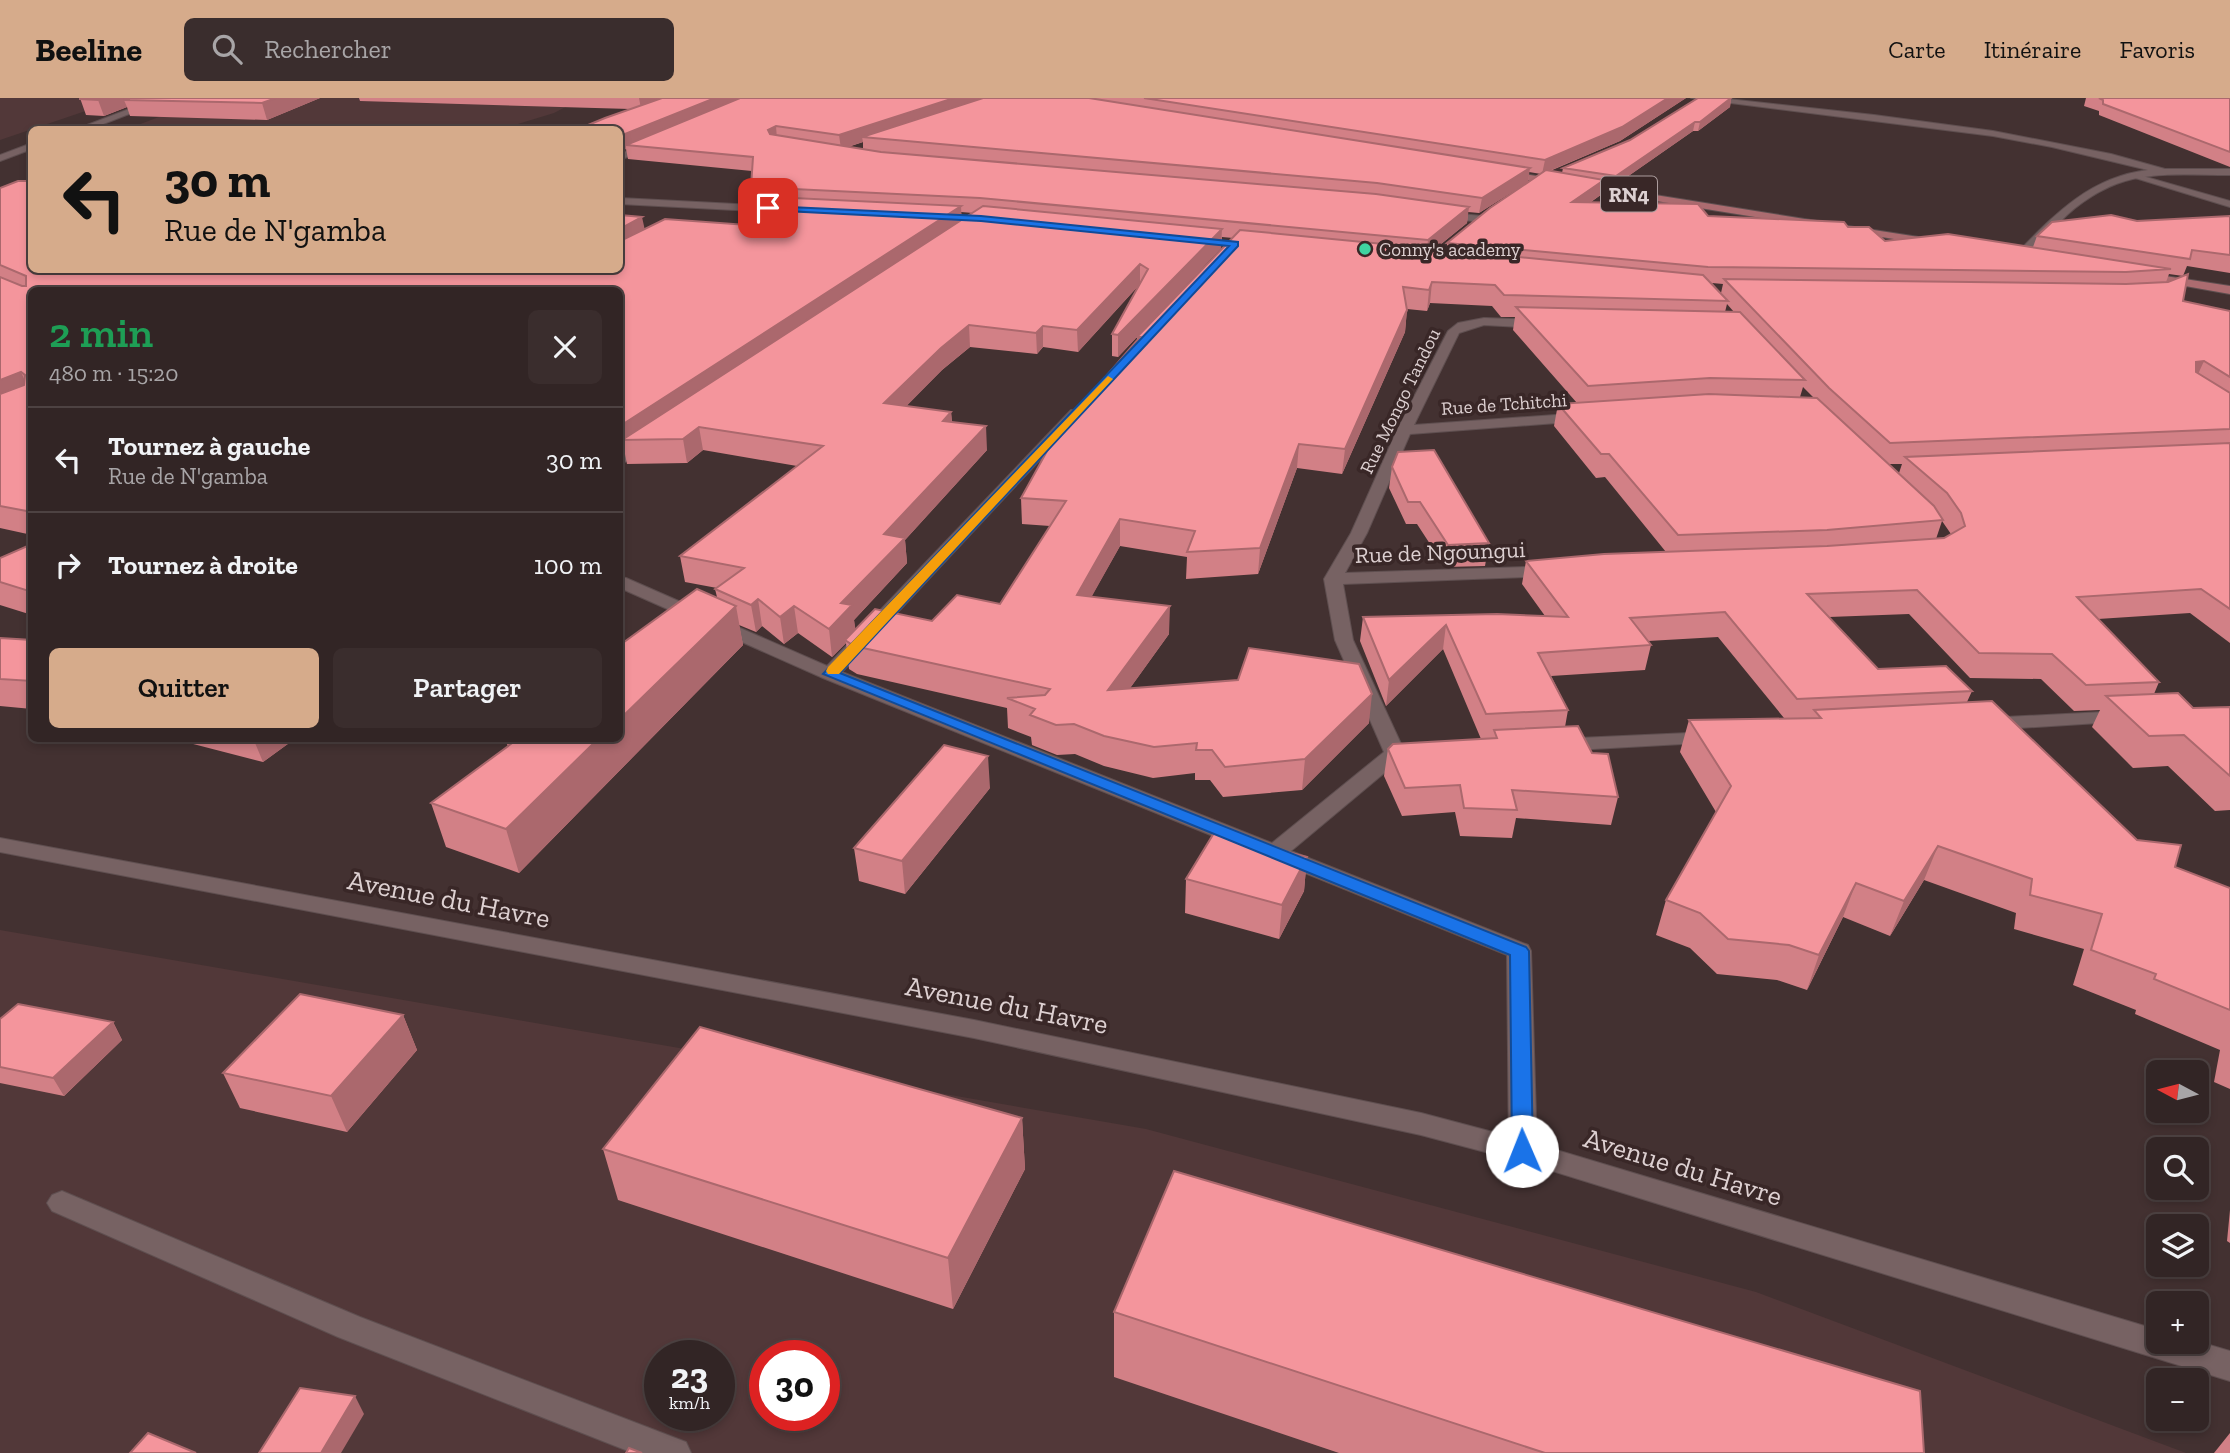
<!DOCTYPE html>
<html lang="fr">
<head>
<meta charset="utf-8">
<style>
  body { margin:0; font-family:"Zilla Slab",serif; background:#3a2d2d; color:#f1f3f6; height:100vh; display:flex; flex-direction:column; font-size:26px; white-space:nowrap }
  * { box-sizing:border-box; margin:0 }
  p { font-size:23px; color:#a8a5a7 }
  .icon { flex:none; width:38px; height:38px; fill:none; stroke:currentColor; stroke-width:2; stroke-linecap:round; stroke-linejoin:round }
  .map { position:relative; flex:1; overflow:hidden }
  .panel { position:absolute; left:28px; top:189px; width:595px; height:455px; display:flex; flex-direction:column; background:#322525; border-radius:10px; box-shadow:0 4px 10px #0003,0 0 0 2px #4d4242 }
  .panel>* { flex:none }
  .top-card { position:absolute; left:28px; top:28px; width:595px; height:147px; border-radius:10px; box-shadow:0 4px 10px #0003,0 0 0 2px #4d4242; background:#d6ab8b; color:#111; overflow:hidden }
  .needle { width:46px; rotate:277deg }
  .buttons { position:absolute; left:2146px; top:962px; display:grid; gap:14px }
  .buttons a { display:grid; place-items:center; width:63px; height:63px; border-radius:10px; background:#322525; box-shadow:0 4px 10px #0003,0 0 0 2px #4d4242; font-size:35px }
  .speed { position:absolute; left:644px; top:1242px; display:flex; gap:14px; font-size:35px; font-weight:700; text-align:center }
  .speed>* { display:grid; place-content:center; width:91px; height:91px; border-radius:50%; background:#322525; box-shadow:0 4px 10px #0003,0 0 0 2px #4d4242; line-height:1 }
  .speed small { font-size:18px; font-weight:400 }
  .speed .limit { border:10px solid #d22; background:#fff; color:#111 }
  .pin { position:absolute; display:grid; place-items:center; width:60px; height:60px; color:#fff; margin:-30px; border-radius:14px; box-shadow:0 4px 10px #0006 }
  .me { position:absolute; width:77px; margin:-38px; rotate:359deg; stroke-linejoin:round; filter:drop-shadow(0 0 5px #0008) }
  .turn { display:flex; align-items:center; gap:24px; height:147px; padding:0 21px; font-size:32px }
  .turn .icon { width:91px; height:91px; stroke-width:2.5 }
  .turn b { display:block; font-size:49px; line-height:60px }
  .round { display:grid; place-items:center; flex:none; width:74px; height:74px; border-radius:10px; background:#3a2d2d }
  .headline { display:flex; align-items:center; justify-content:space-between; height:119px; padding:0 21px }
  h1 { font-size:42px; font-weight:600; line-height:52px; color:#1e9e55 }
  .action { display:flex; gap:14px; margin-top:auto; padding:14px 21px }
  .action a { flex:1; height:80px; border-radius:10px; background:#d6ab8b; color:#111; font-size:28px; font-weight:600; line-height:80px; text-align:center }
  .action a+a { background:#3a2d2d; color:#f1f3f6 }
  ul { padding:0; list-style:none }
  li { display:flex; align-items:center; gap:21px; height:105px; padding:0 21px; border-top:2px solid #4d4242 }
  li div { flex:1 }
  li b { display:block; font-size:26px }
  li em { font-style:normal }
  header { display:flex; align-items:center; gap:42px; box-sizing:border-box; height:98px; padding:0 35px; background:#d6ab8b; color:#111 }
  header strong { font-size:33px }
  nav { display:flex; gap:38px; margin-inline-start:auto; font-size:24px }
  .search { width:490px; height:63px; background:#3a2d2d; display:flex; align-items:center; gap:18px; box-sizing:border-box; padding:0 24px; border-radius:10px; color:#a8a5a7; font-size:26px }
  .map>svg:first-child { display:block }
</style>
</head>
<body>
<header>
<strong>Beeline</strong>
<div class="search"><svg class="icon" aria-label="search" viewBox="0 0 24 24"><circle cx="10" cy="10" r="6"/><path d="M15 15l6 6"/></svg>Rechercher</div>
<nav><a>Carte</a><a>Itinéraire</a><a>Favoris</a></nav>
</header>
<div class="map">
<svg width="2230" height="1355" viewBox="0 0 2230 1355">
  <rect width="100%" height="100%" fill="#433131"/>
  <path fill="#523839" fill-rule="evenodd" d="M0 0H124L0 42Z
    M208 0H583L554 15 501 31 125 32Z
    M0 832 1146 1031 1756 1194 2186 1355H0ZM660 1258H719V1318H660ZM765 1258H824V1318H765Z"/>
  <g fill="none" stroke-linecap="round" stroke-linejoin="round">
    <defs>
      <path id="service" d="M1691 0H1719L1874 17 1993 33 2111 56 2165 71H2230V77C2163 77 2121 69 2067 117 2053 130 2037 154 2020 161L2016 160V156C2055 116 2090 79 2148 72L2052 49 1993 38Z
        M62 1093 360 1219 686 1344 691 1355H633L338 1239 52 1113 47 1105 52 1097Z"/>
      <path id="minor" d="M653 42 657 45 656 47 620 62V56Z
        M2132 75 2230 103V109L2132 79Z
        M620 100 775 108 780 111 775 114 620 106Z
        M1439 114 1482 118 1487 121 1482 124 1435 119 1434 117Z
        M1484 220 1541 222 1547 226 1541 230 1484 227 1459 235 1414 327 1583 315 1590 319 1583 323 1410 336 1367 435 1345 475 1553 468 1562 473 1553 478 1343 486 1353 542 1402 648 1417 650 1420 654 1417 658 1401 661 1291 753 1528 847 1531 853 1537 1053 1533 1061 1523 1064 1513 1061 1509 1053 1507 857 823 580 620 490V479L626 480 827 568 1071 312H1081V318L842 574 1272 745 1384 654 1335 542 1324 481 1351 435 1397 332 1448 233 1458 225Z
        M650 339 657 343 655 346 620 367V357Z
        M2123 613 2130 615 2133 619 2130 623 1987 632 1980 630 1977 626 1980 622 1987 620Z
        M1711 634 1718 636 1721 640 1718 644 1557 653 1550 651 1547 647 1550 643 1557 641Z"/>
      <path id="tertiary" d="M158 0H170L88 32H74Z
        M32 45V51L0 63V57Z
        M0 740 974 922 1421 1015 1523 1042 2158 1232V1244L2196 1243 2230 1253V1283L1523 1064 1421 1037 974 940 0 754Z"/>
      <path id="trunk" d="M1499 72 1817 123 1822 126 1817 129 1496 77V73Z
        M1848 128 1938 142 1943 145 1938 148 1844 133 1843 131Z
        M2139 174 2230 188V196L2135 179 2133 177Z"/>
    </defs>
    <use href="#service" stroke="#5f4f50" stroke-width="2"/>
    <use href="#minor" stroke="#5f4f50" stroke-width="2"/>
    <use href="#tertiary" stroke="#5f4f50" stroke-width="2"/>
    <use href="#trunk" stroke="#5f4f50" stroke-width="2"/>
    <use href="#service" fill="#776263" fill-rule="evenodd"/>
    <use href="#minor" fill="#776263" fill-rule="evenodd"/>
    <use href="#tertiary" fill="#776263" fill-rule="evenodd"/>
    <use href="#trunk" fill="#ac6c70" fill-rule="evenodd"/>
  </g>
  <path fill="#d28086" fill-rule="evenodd" d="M80 0H320L267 22 130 18 127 9 104 18 86 17Z
    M359 0H1686L1620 43 1550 73 1562 75 1563 70 1731 0 1730 9 1698 33H1693L1614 88 1604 86 1602 96 1591 104 1708 118 1848 129 1885 143 2033 149 2037 138 2137 123 2230 118V175L2187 168 2183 178V203L2230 213V545L2190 515 2098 521 2159 584 2154 596 2193 610 2230 609V712L2215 713 2168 668 2133 670 2092 629 2100 612 2074 613 2041 581 1970 580 1909 516 1829 519 1878 571 1972 593 1967 604 2137 742 2175 769 2230 790V991L2214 984 2220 952 2135 916 2136 912 2073 887 2084 851 2014 831 2016 815 1924 782 1890 838 1843 819 1807 892 1777 882 1717 876 1690 850 1656 837 1666 802 1716 714 1680 654 1689 622 1784 620 1718 539 1648 543 1651 547 1645 572 1551 578 1568 612 1565 629 1592 655 1618 699 1611 727 1516 720 1512 740 1460 738 1455 714 1402 718 1384 678 1388 651 1481 641 1443 551 1386 608 1360 543 1363 519 1545 518 1522 486 1526 463 1666 454 1605 379 1596 380 1554 328 1558 306 1577 305 1513 232 1515 219H1501L1492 208 1430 205 1427 213 1407 211 1405 234 1342 376 1297 370 1258 476 1186 481 1187 459 1120 448 1091 499 1169 536 1130 590 1369 625 1302 692 1223 699 1210 682H1195V675L1153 680 1104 668 1075 656 1057 657 1032 647 1031 639 1008 630 1007 610 857 576 849 571 846 545 832 559 798 535 784 546 762 528 756 534 739 527 743 547 519 775 446 749 431 705 508 649 505 640H620L717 499 715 491 717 490 685 484 680 458 797 368 703 352 687 365 627 366 624 351 620 354V192H32V437L0 430V90L27 83 32 172H620L645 131 747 127 752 98 751 89 752 73 628 61 626 51 620 53V32L630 11 360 3ZM863 44V51L848 49ZM1529 74 1541 76 1447 145V152L1435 151 1467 125 1468 114 1479 115 1528 84ZM961 114 973 115 962 122ZM1222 139 1233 140 1137 239V242L1021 400 1022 426 1050 428 1000 506 932 523 855 532 854 522 907 465 905 442 987 352 952 324 951 314 906 308 942 272 970 249 1037 256 1043 249 1078 254 1140 186 1112 236V258L1118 259 1221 150ZM2169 176 2183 178 2166 184ZM1712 185 1723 186 1721 195ZM1727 206 1734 214H1725ZM1803 289 1813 299H1800ZM1889 366H1902L1899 375ZM1942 423 1951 436 1944 440 1936 441Z
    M2086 0H2230V69L2099 17V13L2084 8Z
    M1392 369 1489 445 1485 468 1445 469 1417 426H1406L1389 390Z
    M32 446V517L0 507V460Z
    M0 540 32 542V611L0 608Z
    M170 640H296L263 664Z
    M990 690 905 796 859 783 854 750Z
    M1307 759 1304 793 1279 841 1185 815 1186 781Z
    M403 917 417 952 347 1034 240 1010 223 975Z
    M0 921 113 924 122 942 64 998 0 985Z
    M1022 1020 1025 1071 953 1211 618 1102 603 1051Z
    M2230 1112V1145L2227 1143Z
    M1114 1214 1924 1355H1339L1114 1279Z
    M2230 1335V1355H2214Z"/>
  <path fill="#ab686d" d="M102 0H151L124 2 127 9 104 18 98 2Z
    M276 0H320L267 22 262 5Z
    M639 0H674L641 11Z
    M715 0H748L626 47V51L620 53V38Z
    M954 0H994L862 39 863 44 841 51 839 37Z
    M1668 0H1686L1620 43 1542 76 1545 62Z
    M1731 0 1730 9 1698 33 1700 24Z
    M1695 24 1693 33 1614 88 1616 78Z
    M776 28 777 41 769 46 768 32Z
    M1530 70 1528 84 1479 115 1482 100Z
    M1604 82 1602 96 1569 119 1572 104Z
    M961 108 962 126 622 342 624 351 620 354V328Z
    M1469 109 1467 125 1426 158 1428 142Z
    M642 119 646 137 620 151V131Z
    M1222 131 1221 150 1118 259V237Z
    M1140 166V186L1078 254 1077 232Z
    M37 172H86L46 190 37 174Z
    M283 172H332L290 190 283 174Z
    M542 172H581L547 190 542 174Z
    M1432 184 1430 205 1427 213 1429 192Z
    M1407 212 1405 234 1342 376 1345 351Z
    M969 227 970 249 942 272 886 329 884 305 941 250Z
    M1043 228V249L1037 256 1036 235Z
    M2204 263 2195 283 2196 264Z
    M21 274 31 297 0 308V282Z
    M951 314 953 337 943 323Z
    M986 328 987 352 905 442 907 465 854 522 856 534 845 542 846 545 832 559 829 531 841 505 884 436Z
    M699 329 703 352 687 365 683 341Z
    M1299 346 1297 370 1258 476 1260 450Z
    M1120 421V448L1077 525V497Z
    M758 501 762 528 756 534 751 507Z
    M736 508 743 547 519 775 506 731 599 640H620V621Z
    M794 508 798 535 784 546 780 519Z
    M1170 508 1169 536 1108 621V592Z
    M1446 527 1443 551 1386 608 1389 582Z
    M1372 596 1369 625 1302 692 1305 661Z
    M253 640H296L263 664Z
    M988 658 990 690 905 796 902 763Z
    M1938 748 1924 782 1890 838 1904 803Z
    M1307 759 1304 793 1279 841 1282 807Z
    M1856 785 1843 819 1807 892 1819 857Z
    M403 917 417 952 347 1034 331 998Z
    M113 924 122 942 64 998 53 980Z
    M1022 1020 1025 1071 953 1211 948 1160Z
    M355 1298 364 1316 341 1355H321Z"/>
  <path fill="#f4959c" stroke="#ab686d" stroke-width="2" d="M80 0H102L98 2 80 1Z
    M130 0H276L262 5 124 2Z
    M662 0H715L620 38V32H576L605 20Z
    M740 0H954L839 37 776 28 768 32 770 36 881 54 1376 96 1469 109 1428 142 980 100 751 89 753 59 626 47Z
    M983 0H1089L1530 70 1482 100 1377 85 862 39Z
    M1144 0H1668L1622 29 1545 62Z
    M1698 0H1731L1700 24H1695L1616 78 1563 70 1630 42Z
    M2099 0H2230V54L2103 6V2Z
    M1546 72 1604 82 1572 104 1698 106 1708 118 1844 124 1848 129H1869L1885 143 1948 136 2171 171 2126 174 1708 169 1447 145 1490 110Z
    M28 79H32V172H37V174L55 175 62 172H283V174L301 175 308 172H542V174L559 175 565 172H620V143L665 121 747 127 749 98 961 108 620 328V192H32V414L0 408V296L24 287 25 277 21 274 0 282V179L22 188H26V178L0 167V90L18 83H27Z
    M983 108 1222 131 1118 237 1112 236 1148 171 1140 166 1077 232 1043 228 1036 235 969 227 941 250 884 305 951 314 943 323 986 328 884 436 905 440 841 505 852 507 829 531 794 508 780 519 758 501 751 507 715 491 744 470 680 458 823 348 699 329 683 341 622 342Z
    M620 117 642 119 620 131Z
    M2111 117 2137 123 2230 118V157L2192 152 2190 161 2037 138 2052 124Z
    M1240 132 1703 177 1728 203 1504 197 1495 187 1432 184 1429 192 1403 189 1407 212 1345 351 1299 346 1260 450 1187 454 1195 433 1120 421 1077 497 1170 508 1108 592 1238 582 1249 550 1359 566 1372 596 1305 661 1225 669 1212 652H1196L1197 645 1154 649 1104 638 1074 626 1056 627 1030 617 1035 611 1007 600 1045 597 1050 591 854 548 845 542 875 511 932 523 957 497 1000 506 1066 403 1021 400 1057 335 1140 239H1137Z
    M2188 176 2183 203 2230 213V279L2204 263 2196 264V274L2230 295V331L1890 345 1829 290 1724 181 2126 186 2168 184Z
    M1516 209 1740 214 1805 282 1710 280 1588 288Z
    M1709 296 1817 300 1934 408 1943 422 1827 432 1678 437 1609 356H1601L1558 306Z
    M2230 345V511L2201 491 2077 499 2159 584 2086 587 2052 556 1979 555 1917 492 1807 496 1878 571 1946 568 1972 593 1797 601 1725 514 1630 520 1651 547 1538 555 1568 612 1486 616 1446 527 1389 582 1363 519 1497 516 1568 519 1526 463 1604 456 1827 448 1944 440 1965 428 1961 415 1947 395 1905 359Z
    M1434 352 1489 445 1448 447 1420 404H1408L1392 369 1398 354Z
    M32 446V494L0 484V460Z
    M697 491 736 508 620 621V547Z
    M0 540 32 542V583L0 581Z
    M2178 595 2193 610 2230 609V678L2184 637 2149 638 2106 598Z
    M1992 603 2137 742 2181 747 2175 769 2230 790V912L2154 881 2156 876 2091 852 2102 816 2030 797 2032 781 1938 748 1904 803 1856 785 1819 857 1789 847 1728 841 1700 815 1666 802 1731 688 1689 622 1821 620 1814 612Z
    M1578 628 1592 655 1608 656 1618 699 1512 692 1517 712 1464 710 1460 687 1405 690 1388 651 1393 646 1497 640 1494 632Z
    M519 640H599L506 731 431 705Z
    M944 647 988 658 902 763 854 750Z
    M1214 735 1307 759 1282 807 1186 781Z
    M300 896 403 917 331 998 223 975Z
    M18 906 113 924 53 980 0 969V921Z
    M700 929 1022 1020 948 1160 603 1051Z
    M1174 1073 1920 1293 1924 1355H1545L1114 1214Z
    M300 1290 355 1298 321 1355H259Z
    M148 1335 196 1355H130Z
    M629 1350 642 1355H626Z"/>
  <path fill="#1a73e8" stroke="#114b97" stroke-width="2" d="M768 108 981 118 1238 144V148L840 575 1526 849 1529 853 1533 1053 1530 1059 1522 1061 1515 1059 1512 1053 1510 857 823 576 1229 148 981 123 766 112Z"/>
  <path fill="#f59e0b" d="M1108 278 1113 281 1111 283 839 576H828L826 573 828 569Z"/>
  <circle fill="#40d4a1" stroke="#392727" stroke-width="2.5" cx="1365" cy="151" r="7"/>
  <g text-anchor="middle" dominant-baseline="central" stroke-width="7" stroke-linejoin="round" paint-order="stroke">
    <g font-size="19" fill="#ddd0d1" stroke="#392727" text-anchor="start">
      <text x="1379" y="151">Conny's academy</text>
    </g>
    <g font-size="19" fill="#ddd0d1" stroke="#392727">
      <text transform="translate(1400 303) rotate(-64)">Rue Mongo Tandou</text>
      <text transform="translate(1504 306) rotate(-4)">Rue de Tchitchi</text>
    </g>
    <rect fill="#392727" stroke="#ac9d9e" stroke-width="2" x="1601" y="78.5" width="56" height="35" rx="5"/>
    <g font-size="21" font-weight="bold" fill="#ddd0d1">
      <text x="1629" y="96">RN4</text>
    </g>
    <g font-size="23" fill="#ddd0d1" stroke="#392727">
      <text transform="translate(1440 454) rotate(-2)">Rue de Ngoungui</text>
    </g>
    <g font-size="28" fill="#ddd0d1" stroke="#392727">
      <text transform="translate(449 801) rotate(11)">Avenue du Havre</text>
      <text transform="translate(1007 907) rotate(11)">Avenue du Havre</text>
      <text transform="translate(1683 1069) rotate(17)">Avenue du Havre</text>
    </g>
  </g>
</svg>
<div class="buttons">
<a><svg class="needle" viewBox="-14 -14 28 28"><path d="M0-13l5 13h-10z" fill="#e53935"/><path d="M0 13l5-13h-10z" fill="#a8a5a7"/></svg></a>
<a><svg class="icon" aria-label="search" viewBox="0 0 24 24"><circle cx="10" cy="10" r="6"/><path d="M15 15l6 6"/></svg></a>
<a><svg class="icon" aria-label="layers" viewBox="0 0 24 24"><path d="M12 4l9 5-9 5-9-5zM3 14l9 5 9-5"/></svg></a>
<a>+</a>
<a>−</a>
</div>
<div class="speed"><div>23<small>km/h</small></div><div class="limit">30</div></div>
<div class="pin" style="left:768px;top:110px;background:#d93025"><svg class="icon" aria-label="arrive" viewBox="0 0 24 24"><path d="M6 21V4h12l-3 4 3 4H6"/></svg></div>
<svg class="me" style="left:1522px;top:1053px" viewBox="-20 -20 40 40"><circle r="19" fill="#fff"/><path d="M0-13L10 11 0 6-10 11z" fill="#1a73e8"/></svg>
<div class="top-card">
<div class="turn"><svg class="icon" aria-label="left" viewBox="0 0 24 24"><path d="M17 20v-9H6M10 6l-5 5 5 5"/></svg><div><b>30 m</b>Rue de N'gamba</div></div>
</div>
<section class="panel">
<div class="headline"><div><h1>2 min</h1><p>480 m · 15:20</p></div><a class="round"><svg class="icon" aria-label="close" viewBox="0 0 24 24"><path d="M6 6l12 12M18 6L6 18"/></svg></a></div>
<ul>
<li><svg class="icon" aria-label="left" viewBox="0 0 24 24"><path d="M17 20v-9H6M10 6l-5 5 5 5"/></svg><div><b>Tournez à gauche</b><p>Rue de N'gamba</p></div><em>30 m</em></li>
<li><svg class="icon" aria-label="right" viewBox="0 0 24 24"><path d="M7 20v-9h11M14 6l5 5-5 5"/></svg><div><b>Tournez à droite</b></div><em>100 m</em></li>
</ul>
<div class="action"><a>Quitter</a><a>Partager</a></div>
</section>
</div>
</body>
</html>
